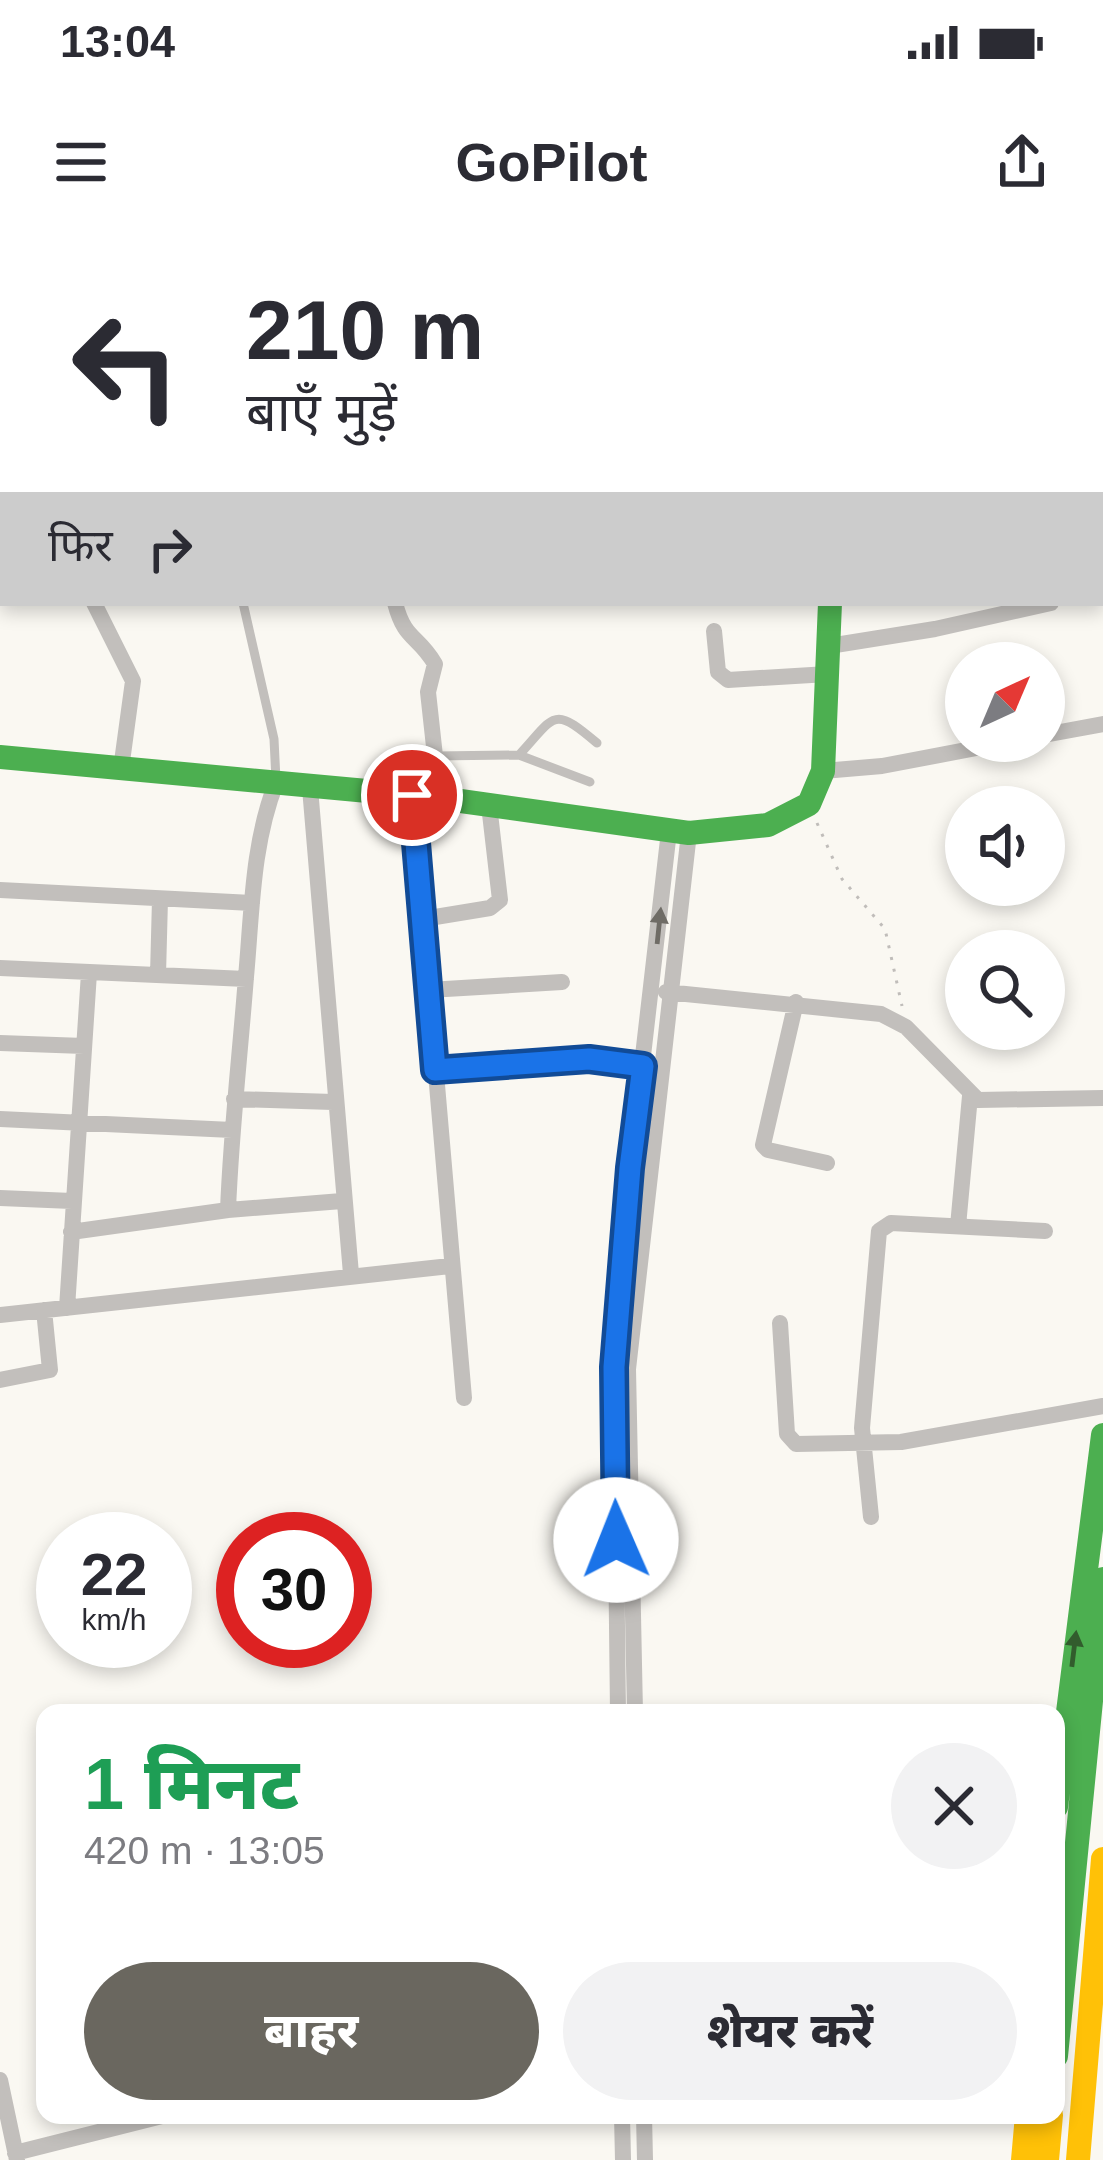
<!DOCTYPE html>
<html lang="hi">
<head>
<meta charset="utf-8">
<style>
  body { margin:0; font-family:Arial,"Noto Sans Devanagari",sans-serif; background:#f2f2f3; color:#2b2b33; height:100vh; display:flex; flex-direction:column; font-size:45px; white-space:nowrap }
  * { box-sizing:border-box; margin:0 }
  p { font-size:39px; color:#7c7c81 }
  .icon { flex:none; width:66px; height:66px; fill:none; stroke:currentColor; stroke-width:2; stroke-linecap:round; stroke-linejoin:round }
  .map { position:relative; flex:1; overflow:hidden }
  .details { position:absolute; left:36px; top:1464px; width:1029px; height:420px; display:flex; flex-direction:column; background:#fff; border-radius:24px; box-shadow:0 6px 18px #0003 }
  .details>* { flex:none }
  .top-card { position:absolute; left:0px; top:0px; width:1104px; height:366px; box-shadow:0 6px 18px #0003; background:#fff; color:#2b2b33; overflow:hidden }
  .needle { width:78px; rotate:44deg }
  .tools { position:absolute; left:945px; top:402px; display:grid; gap:24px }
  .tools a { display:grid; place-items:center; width:120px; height:120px; border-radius:50%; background:#fff; box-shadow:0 6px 18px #0003; font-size:60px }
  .speed { position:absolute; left:36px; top:1272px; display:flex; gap:24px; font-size:60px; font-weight:700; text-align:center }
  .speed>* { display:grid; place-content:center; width:156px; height:156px; border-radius:50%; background:#fff; box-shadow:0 6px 18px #0003; line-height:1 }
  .speed small { font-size:30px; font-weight:400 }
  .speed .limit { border:18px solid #d22; background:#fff; color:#111 }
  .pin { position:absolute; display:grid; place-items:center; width:102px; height:102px; color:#fff; margin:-51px; border:6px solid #fff; border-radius:50%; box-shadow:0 3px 12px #0007 }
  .me { position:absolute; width:132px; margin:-66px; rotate:359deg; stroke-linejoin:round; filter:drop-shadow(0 0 9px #0008) }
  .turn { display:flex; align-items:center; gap:42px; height:252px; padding:0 48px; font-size:54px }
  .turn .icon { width:156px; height:156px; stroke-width:2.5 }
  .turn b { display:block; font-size:84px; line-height:102px }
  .then { display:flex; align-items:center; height:114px; padding:0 48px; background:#0003; gap:24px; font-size:45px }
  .round { display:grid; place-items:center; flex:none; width:126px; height:126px; border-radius:63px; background:#f2f2f3 }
  .summary { display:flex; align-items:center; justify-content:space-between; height:204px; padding:0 48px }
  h1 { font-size:72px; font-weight:800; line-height:90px; color:#1e9e55 }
  .button { display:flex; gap:24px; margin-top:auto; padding:24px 48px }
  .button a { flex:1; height:138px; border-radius:72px; background:#6a675f; color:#fff; font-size:48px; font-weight:800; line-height:138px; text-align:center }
  .button a+a { background:#f2f2f3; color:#2b2b33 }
  .status { display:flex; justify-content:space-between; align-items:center; height:84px; padding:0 60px; background:#fff; direction:ltr }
  .status svg { height:33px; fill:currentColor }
  header { display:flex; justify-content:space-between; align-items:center; height:156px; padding:0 48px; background:#fff; font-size:54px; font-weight:800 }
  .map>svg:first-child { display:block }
</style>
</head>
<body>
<div class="status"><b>13:04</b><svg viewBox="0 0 49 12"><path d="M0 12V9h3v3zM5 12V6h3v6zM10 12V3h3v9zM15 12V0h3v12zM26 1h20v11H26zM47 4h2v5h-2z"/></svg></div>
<header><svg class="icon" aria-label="menu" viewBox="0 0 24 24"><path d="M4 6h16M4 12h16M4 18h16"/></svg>GoPilot<svg class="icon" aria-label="share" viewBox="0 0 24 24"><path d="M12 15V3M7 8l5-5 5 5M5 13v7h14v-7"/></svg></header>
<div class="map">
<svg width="1103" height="1920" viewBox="0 0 1103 1920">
  <rect width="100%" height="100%" fill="#faf8f2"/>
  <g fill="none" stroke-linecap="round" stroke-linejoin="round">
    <path stroke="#c0bdba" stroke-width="3" stroke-dasharray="3 9" stroke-linecap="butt" d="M817 583 842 639 885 689 902 766"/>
    <path stroke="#c2bfbc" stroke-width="9" d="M63 3 64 0
      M419 3 420 0
      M243 363 274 499 276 540
      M519 515C556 475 552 465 597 503
      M435 516 519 515 590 542"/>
    <path stroke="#c2bfbc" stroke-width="16" d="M934 0 960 3
      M1101 15 1103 16
      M0 275 3 274
      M1101 352 1103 351
      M94 363 133 441 121 529
      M395 363C405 401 417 394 435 424L428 452 435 516 432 557
      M714 391 718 432 728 440 828 434
      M829 406 935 389 1051 363
      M1044 495 1103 484
      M823 531 882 526 1013 501
      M310 548 351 1034
      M412 555 464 1158
      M0 650 252 663
      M423 679 490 668 500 660 489 565
      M0 728 246 739
      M158 735 160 659
      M429 750 562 742
      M666 752 881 774 906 787 978 860 1103 858
      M796 762 763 905 768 910 827 923
      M0 803 84 806
      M435 830 589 819 643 826
      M234 859 333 862
      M0 879 232 890
      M0 958 72 961
      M228 970C231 892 240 815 246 737 252 672 252 604 276 543
      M958 986 970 856
      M71 992 228 970 342 961
      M67 1068 89 733
      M0 1075 450 1026
      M780 1083 787 1194 796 1204 901 1202 1103 1166
      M0 1140 50 1130 44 1070
      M871 1277 862 1188 879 991 891 983 1045 991
      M618 1473 614 1127 630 928 669 591
      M635 1473 628 1129 689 593
      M0 1840 17 1920
      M622 1875 623 1920
      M644 1875 645 1920
      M15 1913 166 1875"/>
    <path stroke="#4caf50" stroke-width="24" d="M0 517 432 557 689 593 768 585 809 564 823 531 830 363
      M1056 1567 1103 1195
      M1056 1816 1103 1339"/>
    <path stroke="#ffc107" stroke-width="24" d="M1023 1920 1027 1875
      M1047 1920 1051 1875
      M1078 1920 1103 1619"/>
    <path stroke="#c62828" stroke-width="24" d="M1101 30H1103"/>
  </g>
  <defs><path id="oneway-solid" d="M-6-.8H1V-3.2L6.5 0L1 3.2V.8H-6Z" transform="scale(3)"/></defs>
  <use fill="#6f6c66" href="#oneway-solid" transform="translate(659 686) rotate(-84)"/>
  <use fill="#325c2d" href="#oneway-solid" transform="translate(1074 1409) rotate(-83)"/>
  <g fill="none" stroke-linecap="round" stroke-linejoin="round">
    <defs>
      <path id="route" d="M412 555 435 830 589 819 643 826 630 928 614 1127 616 1300"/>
    </defs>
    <use href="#route" stroke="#114b97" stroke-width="30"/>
    <use href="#route" stroke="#1a73e8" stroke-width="21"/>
  </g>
</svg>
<div class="tools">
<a><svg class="needle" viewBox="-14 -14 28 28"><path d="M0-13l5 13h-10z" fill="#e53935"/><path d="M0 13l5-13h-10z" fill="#7c7c81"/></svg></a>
<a><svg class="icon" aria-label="sound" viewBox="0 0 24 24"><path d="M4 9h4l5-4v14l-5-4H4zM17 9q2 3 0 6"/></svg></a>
<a><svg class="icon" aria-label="search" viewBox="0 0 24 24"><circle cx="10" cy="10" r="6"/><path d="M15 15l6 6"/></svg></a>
</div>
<div class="speed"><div>22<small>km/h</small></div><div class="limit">30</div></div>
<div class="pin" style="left:412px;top:555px;background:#d93025"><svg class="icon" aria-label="arrive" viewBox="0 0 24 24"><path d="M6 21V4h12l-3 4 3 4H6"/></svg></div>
<svg class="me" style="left:616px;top:1300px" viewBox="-20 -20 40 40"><circle r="19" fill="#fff"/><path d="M0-13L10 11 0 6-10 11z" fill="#1a73e8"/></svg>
<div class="top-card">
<div class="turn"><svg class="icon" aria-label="left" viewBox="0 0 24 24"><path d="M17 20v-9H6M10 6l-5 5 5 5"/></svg><div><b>210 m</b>बाएँ मुड़ें</div></div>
<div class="then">फिर<svg class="icon" aria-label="right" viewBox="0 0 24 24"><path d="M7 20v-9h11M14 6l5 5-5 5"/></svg></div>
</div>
<section class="details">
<div class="summary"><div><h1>1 मिनट</h1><p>420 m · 13:05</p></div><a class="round"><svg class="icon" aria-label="close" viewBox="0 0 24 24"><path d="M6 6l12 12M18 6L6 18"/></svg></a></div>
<div class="button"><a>बाहर</a><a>शेयर करें</a></div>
</section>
</div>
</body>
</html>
